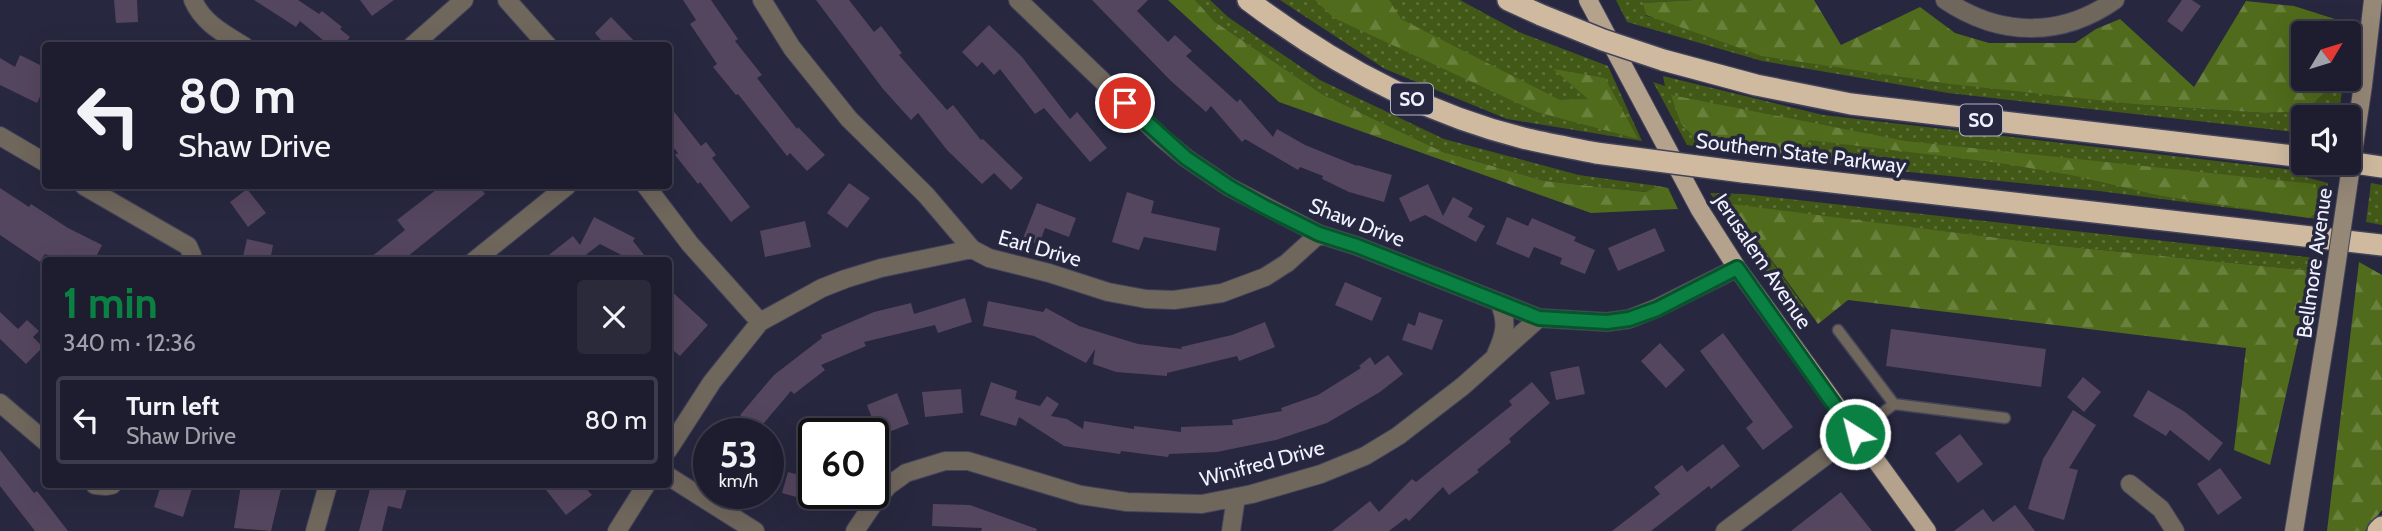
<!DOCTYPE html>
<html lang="en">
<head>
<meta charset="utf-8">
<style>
  body { margin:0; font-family:Cabin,sans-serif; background:#2a2a3b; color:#f1f3f6; height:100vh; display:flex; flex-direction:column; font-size:26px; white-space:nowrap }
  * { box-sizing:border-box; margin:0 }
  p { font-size:23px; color:#a0a2aa }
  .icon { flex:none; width:38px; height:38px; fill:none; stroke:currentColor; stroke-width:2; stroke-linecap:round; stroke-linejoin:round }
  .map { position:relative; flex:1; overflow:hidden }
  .panel { position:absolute; left:42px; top:257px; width:630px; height:231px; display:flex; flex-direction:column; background:#1d1d2f; border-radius:7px; box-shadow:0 7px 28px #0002,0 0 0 2px #3b3b4b }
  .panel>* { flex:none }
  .hud { position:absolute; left:42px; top:42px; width:630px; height:147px; border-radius:7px; box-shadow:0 7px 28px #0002,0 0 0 2px #3b3b4b; background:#1d1d2f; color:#f1f3f6; overflow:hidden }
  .needle { width:46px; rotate:52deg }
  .controls { position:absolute; left:2291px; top:21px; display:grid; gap:14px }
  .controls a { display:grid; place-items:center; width:70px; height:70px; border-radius:7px; background:#1d1d2f; box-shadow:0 7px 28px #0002,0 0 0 2px #3b3b4b; font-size:35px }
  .speed { position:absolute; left:693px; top:418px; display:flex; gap:14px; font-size:35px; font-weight:700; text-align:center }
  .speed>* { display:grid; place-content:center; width:91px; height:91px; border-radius:50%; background:#1d1d2f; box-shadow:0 7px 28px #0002,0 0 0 2px #3b3b4b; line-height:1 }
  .speed small { font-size:18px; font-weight:400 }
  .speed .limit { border:4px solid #111; border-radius:10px; background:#fff; color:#111 }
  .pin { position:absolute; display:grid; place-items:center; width:60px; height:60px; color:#fff; margin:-30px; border:4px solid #fff; border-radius:50%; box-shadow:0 2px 7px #0007 }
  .me { position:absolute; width:77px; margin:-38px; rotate:324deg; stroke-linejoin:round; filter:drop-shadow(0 0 5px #0008) }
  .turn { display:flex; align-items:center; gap:24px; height:147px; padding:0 21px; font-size:32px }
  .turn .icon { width:91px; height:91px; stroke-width:2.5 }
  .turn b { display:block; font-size:49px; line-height:60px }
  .round { display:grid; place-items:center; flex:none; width:74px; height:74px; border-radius:7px; background:#2a2a3b }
  .headline { display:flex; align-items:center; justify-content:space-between; height:119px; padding:0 21px }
  h1 { font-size:42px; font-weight:700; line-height:52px; color:#0b8043 }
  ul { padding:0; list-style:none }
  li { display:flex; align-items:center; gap:21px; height:88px; margin:0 14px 10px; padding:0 7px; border:4px solid #3b3b4b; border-radius:7px }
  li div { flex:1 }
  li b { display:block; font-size:26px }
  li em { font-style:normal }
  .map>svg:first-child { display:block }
</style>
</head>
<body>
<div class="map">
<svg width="2382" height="531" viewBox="0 0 2382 531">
  <defs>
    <pattern id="grass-dots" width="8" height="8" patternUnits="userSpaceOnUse" patternTransform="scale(1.75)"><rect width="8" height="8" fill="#425816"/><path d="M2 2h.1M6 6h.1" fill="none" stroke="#5e7039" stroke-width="1.8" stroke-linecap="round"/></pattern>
    <pattern id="forest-firs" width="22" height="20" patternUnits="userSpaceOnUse" patternTransform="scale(1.75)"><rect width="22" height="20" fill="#506b1b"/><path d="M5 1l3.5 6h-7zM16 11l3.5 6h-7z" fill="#6a813d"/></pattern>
  </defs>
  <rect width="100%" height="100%" fill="#27273f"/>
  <path fill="url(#grass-dots)" d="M1195 0H1210L1228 17 1320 80 1444 139 1579 175 1658 186 1647 192 1545 181 1443 152 1322 94 1215 22Z
    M1280 0H1460L1519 32 1608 66 1642 141 1507 119 1385 69Z
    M1616 0H1693L1644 3 1646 16 2144 105 2265 113 2306 111 2324 93 2329 79H2344L2338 117H2303V133L1948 93 1762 61 1627 22Z
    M1663 76 1823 115 2303 171 2305 177 2328 183 2325 220 2099 191 1859 167 1687 145 1653 82 1665 86Z
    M2371 183 2382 185V225L2366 222Z
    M1710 193 1744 194 2316 258 2314 271 2062 246 1732 205 1805 308 1788 305Z"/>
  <path fill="url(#forest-firs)" d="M1168 0H1195L1215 22 1322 94 1443 152 1545 181 1646 192 1658 186 1668 188 1678 209 1591 213 1279 102Z
    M1315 0H1389L1401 19 1560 100 1588 99 1553 69 1605 78 1638 139 1537 112 1334 18Z
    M1693 0H1814L1841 45 1920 7 1955 33 1989 43H2075L2096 29 2120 19 2194 87 2246 1 2294 6 2338 20 2336 33H2303V79H2329L2324 93 2306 111 2265 113 2144 105 1950 84 1762 56 1646 15 1643 3Z
    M1671 95 1905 141 2315 184 2322 203 2310 218 2162 196 2071 175 2000 163 1809 140 1792 156 1701 143 1681 124Z
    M1731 204 2062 246 2314 271 2270 465 2234 450 2246 348 1848 300 1818 324Z
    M2359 262 2382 275V510L2365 531H2327Z"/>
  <path fill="#55465f" d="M114 0H137L138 22 116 23Z
    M254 0H298L319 14 322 11 342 27 340 29 350 37 343 46H330L300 21 296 27Z
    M360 0H394L372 16Z
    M683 0H711L738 39 735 41 762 75 757 78 797 129 798 127 825 155 807 171 790 153 787 156 738 94 736 95 713 67 717 64 690 24 696 20Z
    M816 0H849L874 32 881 26 902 53 899 55 947 110 953 105 981 140 983 139 1023 178 1011 190 994 173 982 184 947 150 918 113 911 120 883 89Z
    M1092 0H1148L1137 11 1168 42 1175 35 1192 51 1186 56 1237 102 1240 99 1273 137 1277 129 1305 145 1357 166V165L1392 175 1384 202 1349 192 1322 179 1323 176 1300 167 1298 170 1245 139 1242 142 1211 106 1206 112 1171 81Z
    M2182 0H2192L2201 6 2182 32 2167 21Z
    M611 17 639 46H606L595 33Z
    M989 25 1022 57 1070 119 1077 112 1107 148 1090 162 1044 108 1035 114 1000 69 994 75 982 62 977 67 962 52Z
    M20 55 46 68V84L37 103 0 85V58L15 67Z
    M668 104 701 146 706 142 716 155 712 158 750 207 731 222 700 182 698 184 675 155 678 153 668 141Z
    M849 183 870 198 847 228 827 213Z
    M1428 184 1443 216 1453 197 1473 208 1468 217 1485 226 1476 242 1425 215 1410 222 1399 198Z
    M441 186H479L485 194 402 261H366L405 230 397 220Z
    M0 188 29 207 31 204 68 228 102 245 94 261H60L45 254 40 262 0 235Z
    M247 189 266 213 248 227 230 202Z
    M1127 192 1154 201 1151 213 1220 228 1216 251 1144 237 1139 250 1112 242Z
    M1037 203 1076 218 1069 237 1045 228 1039 245 1023 238Z
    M594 217 635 238 633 241 649 261H633L600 244 578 261H541L573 236 580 245Z
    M1507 217 1528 226 1532 218 1576 237 1574 241 1595 250 1585 274 1560 264 1562 258 1534 247 1529 258 1496 244Z
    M805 221 811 247 765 257 760 231Z
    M1655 228 1665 251 1618 271 1608 248Z
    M247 239 273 245 270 261H242Z
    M1345 282 1382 298 1372 321 1335 305Z
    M668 288 708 325 680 356 668 346Z
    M965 298 972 322 938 333 935 325 864 342 866 346 821 365 825 370 794 394 791 391 758 430 740 415 774 375 822 338 821 335 874 312 911 303 914 314Z
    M988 301 1043 312 1046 308 1079 326 1138 344 1182 349 1181 347 1232 335 1265 322 1275 347 1239 361 1237 356 1167 373V376L1116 372 1093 364 1095 349 1086 363 1034 336 983 326Z
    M0 312 18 329 27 320 39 331 33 337 43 347 26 364 0 339Z
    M1419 312 1443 320 1432 350 1402 340 1408 323 1415 326Z
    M1891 329 2046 349 2041 387 1886 366Z
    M1723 333 1793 427 1763 450 1746 428 1753 422 1700 351Z
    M1660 343 1685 370 1666 388 1641 361Z
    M1388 355 1403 374 1380 392 1327 423 1276 440 1217 452 1169 454 1168 457 1121 451 1120 454 1064 446 1019 417 1016 426 980 415 991 382 1017 391 1015 399 1040 406 1047 396 1059 404 1051 416 1067 419 1083 429 1084 421 1134 429V426L1181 432V427L1233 425 1232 420 1282 411 1281 408 1318 395 1361 368 1359 366 1370 357 1375 365Z
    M1579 366 1585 394 1556 400 1550 372Z
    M2083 377 2101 392 2084 412 2067 397Z
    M1532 382 1550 403 1509 439 1511 442 1477 470 1479 472 1449 495 1443 487 1409 521 1406 518 1389 531H1332L1370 501 1379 512 1412 479 1416 482 1512 405 1509 401Z
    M961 389 963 413 925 417 922 392Z
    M2148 390 2185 412 2223 443 2209 461 2170 430 2166 436 2133 416Z
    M897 393 909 424 879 436 867 405Z
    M2073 410 2096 425 2069 468 2078 470 2064 520 2028 509 2043 459Z
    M1960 434 1983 464 1958 483 1935 453Z
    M1723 444 1740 466 1711 489 1709 486 1651 531H1612L1660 494 1654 487 1682 465 1687 472Z
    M0 450 34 493 37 491 68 531H35L0 486Z
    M2220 468 2242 498 2218 515 2197 484Z
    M788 472 814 479V502L782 493Z
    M161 485H193L183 517 154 507Z
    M241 485H282L271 531 234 528Z
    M371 485H408L401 509 388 506 382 531H359Z
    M542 485H583L592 495 566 515Z
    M1841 492 1872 531H1791Z
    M933 504 970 505 1037 529 1036 531H981L982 528 932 526Z
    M2015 505 2035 531H1954L1983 509 1993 522Z"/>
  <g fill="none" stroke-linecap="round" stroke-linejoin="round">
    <defs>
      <path id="service" d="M1838 330 1894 404 1855 434
        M1894 404 2005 418"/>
      <path id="minor" d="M193 0C203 23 223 33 244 46
        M507 0 548 46
        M762 0 792 48 849 119 926 195 972 249 989 258 1049 273 1108 292 1146 299 1174 300 1222 293 1265 277 1287 263 1319 234
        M1018 0 1161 137 1186 158 1229 187 1319 234 1357 246 1539 318 1607 322 1629 319 1657 308 1737 268
        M1945 0C2000 37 2061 38 2115 0
        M412 46 464 0
        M0 136 46 163
        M84 186 188 246 192 255 190 261
        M646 186 690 244 760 322
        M474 261 567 186
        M1496 354C1505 335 1508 322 1499 302
        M0 403 46 442
        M668 450 712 382 760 322 822 288 845 279 881 268 972 249
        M668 476 755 531
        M2130 484 2161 509 2175 531
        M95 485 106 486 112 485
        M315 531 328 485
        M617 531 646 485
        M855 531 876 500 888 486 906 473 945 461H968L1081 495 1127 502 1202 504 1252 494 1321 474 1365 456 1398 436 1463 386 1539 318
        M1231 531 1236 497
        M1725 531 1855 434"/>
      <path id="secondary" d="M2363 85 2373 0
        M2294 531 2328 322"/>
      <path id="primary" d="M1588 0 1700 210 1737 268 1927 531"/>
      <path id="motorway" d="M1248 0C1330 62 1423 113 1523 138 1547 144 1572 148 1596 153
        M1508 0 1541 15
        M1663 60 1756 85 1851 104 2303 157
        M2348 162 2382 167
        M1743 172 2382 245
        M2378 531 2382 527"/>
    </defs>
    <use href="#service" stroke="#43435a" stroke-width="13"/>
    <use href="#minor" stroke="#43435a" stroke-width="20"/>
    <use href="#secondary" stroke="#43435a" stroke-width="20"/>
    <use href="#primary" stroke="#43435a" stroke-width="20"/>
    <use href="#motorway" stroke="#43435a" stroke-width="24"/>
    <use href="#service" stroke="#6f665c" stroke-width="10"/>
    <use href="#minor" stroke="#6f665c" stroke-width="18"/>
    <use href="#secondary" stroke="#968877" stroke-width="18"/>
    <use href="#primary" stroke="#b4a28c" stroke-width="18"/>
    <use href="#motorway" stroke="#cfba9f" stroke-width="21"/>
    <defs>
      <path id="secondary-bridge" d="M2328 322 2363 85"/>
      <path id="motorway-bridge" d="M1541 15 1603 40 1663 60
        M1596 153 1743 172"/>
    </defs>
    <use href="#secondary-bridge" stroke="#43435a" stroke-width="20" stroke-linecap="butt"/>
    <use href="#motorway-bridge" stroke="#43435a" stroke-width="24" stroke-linecap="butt"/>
    <use href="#secondary-bridge" stroke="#968877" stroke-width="18"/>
    <use href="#motorway-bridge" stroke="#cfba9f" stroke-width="21"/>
  </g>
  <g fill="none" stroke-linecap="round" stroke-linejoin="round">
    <defs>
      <path id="route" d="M1125 103 1186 158 1229 187 1265 207 1319 234 1357 246 1539 318 1607 322 1629 319 1657 309 1737 268 1855 434"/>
    </defs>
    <use href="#route" stroke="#07532c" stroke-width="18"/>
    <use href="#route" stroke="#0b8043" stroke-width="12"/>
  </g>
  <g text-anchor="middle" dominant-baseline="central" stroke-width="7" stroke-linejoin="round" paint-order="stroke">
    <g fill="#27273f" stroke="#b4b5c5" stroke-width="2">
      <rect x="1391" y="83.5" width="42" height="31" rx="5"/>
      <rect x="1960" y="104.5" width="42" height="31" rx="5"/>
    </g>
    <g font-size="19" font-weight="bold" fill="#f1f2ff">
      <text x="1412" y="99">SO</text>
      <text x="1981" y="120">SO</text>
    </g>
    <g font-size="21" fill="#f1f2ff" stroke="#27273f">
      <text transform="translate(1801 153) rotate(7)">Southern State Parkway</text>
      <text transform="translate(1357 222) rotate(21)">Shaw Drive</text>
      <text transform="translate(1040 248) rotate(16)">Earl Drive</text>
      <text transform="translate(1763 261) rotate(56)">Jerusalem Avenue</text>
      <text transform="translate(2314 263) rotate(-82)">Bellmore Avenue</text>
      <text transform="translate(1262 463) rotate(-15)">Winifred Drive</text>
    </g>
  </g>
</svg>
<div class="controls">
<a><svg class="needle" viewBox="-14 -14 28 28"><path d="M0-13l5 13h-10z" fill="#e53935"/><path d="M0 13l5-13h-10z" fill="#a0a2aa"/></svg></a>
<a><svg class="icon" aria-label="sound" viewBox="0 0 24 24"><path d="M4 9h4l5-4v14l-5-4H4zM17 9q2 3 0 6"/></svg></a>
</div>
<div class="speed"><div>53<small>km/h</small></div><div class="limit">60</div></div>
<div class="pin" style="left:1125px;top:103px;background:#d93025"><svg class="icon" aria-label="arrive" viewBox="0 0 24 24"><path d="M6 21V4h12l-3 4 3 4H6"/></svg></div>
<svg class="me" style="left:1855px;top:434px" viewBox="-20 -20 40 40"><circle r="17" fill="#0b8043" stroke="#fff" stroke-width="3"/><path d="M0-11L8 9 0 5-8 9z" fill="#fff"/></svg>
<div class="hud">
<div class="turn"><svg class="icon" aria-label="left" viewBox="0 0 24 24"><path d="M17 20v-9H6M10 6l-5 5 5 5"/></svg><div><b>80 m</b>Shaw Drive</div></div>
</div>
<section class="panel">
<div class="headline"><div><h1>1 min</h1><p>340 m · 12:36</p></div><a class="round"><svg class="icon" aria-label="close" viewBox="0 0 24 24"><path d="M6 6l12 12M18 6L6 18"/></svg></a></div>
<ul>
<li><svg class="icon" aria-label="left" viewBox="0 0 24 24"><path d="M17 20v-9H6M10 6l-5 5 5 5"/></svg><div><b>Turn left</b><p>Shaw Drive</p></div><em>80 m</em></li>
</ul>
</section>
</div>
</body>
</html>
